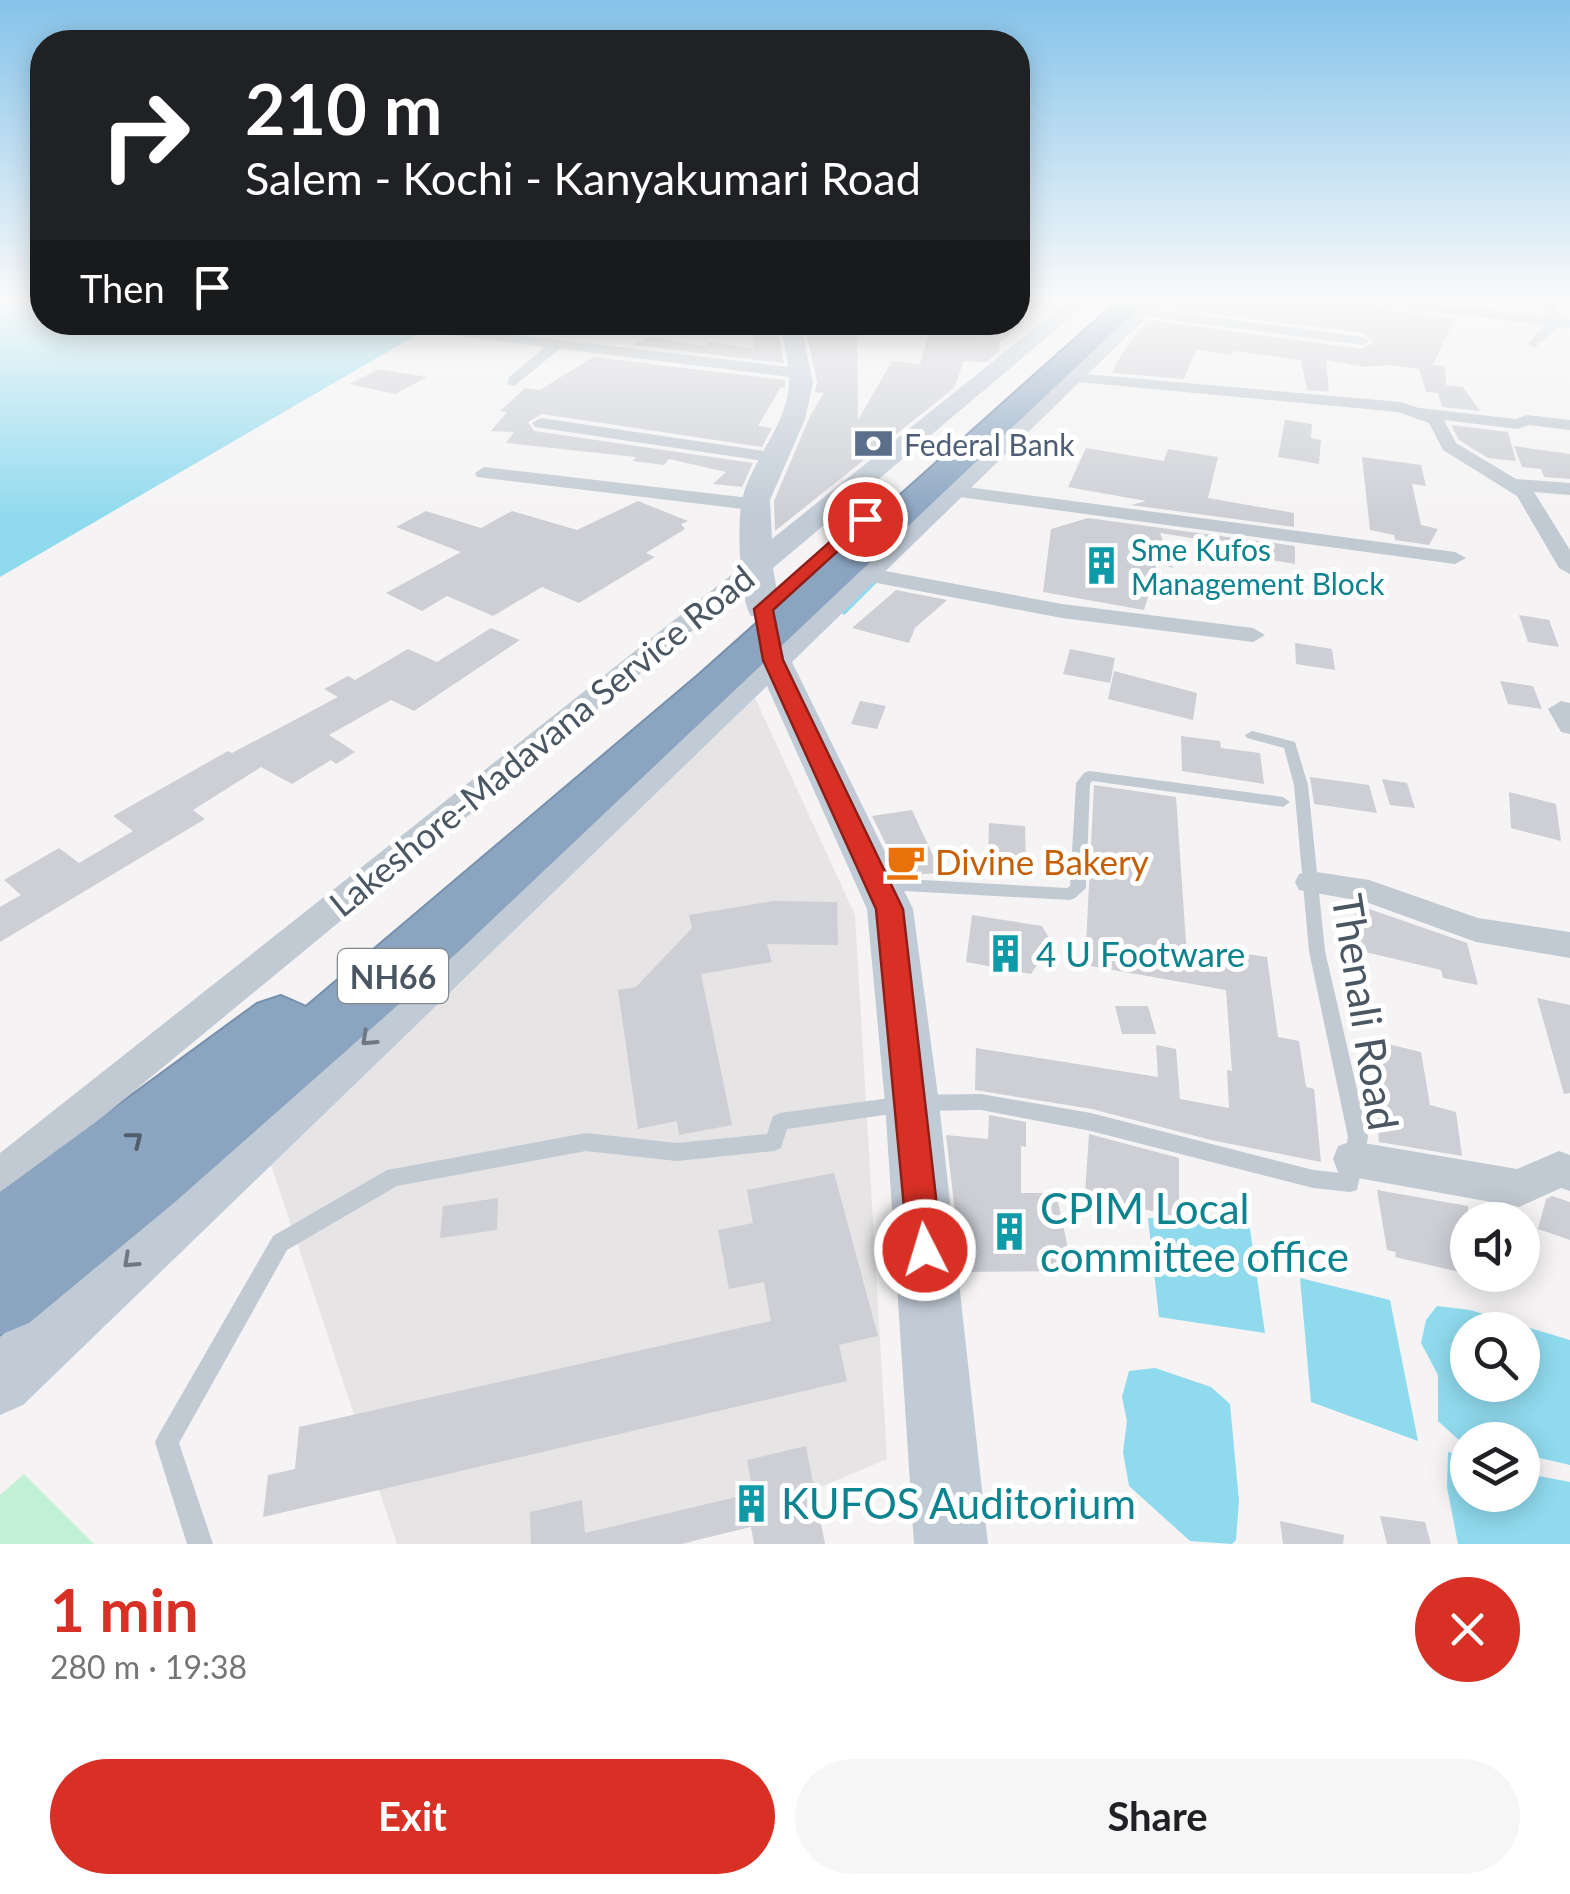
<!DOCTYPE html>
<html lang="en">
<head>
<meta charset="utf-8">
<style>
  body { margin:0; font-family:Lato,sans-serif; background:#f6f6f6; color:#202124; height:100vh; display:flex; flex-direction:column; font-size:38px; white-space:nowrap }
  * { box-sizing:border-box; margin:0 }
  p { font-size:32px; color:#757577 }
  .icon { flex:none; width:55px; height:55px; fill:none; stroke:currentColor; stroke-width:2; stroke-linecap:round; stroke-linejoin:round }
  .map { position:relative; height:1544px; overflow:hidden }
  .details { display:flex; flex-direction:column; background:#fff; flex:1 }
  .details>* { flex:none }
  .guide { position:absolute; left:30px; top:30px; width:1000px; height:305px; border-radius:40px; box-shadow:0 5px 25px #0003; background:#202124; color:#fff; overflow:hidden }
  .tools { position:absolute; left:1450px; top:1202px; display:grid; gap:20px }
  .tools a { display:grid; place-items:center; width:90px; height:90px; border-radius:50%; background:#fff; box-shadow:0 5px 25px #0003; font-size:50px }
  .pin { position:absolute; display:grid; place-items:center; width:85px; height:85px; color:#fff; margin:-42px; border:5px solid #fff; border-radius:50%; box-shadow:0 2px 10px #0007 }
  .me { position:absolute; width:110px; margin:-55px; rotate:355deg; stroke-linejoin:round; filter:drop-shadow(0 0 8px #0008) }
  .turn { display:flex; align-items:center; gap:35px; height:210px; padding:0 50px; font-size:45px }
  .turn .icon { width:130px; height:130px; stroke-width:2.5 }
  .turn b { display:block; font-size:70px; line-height:85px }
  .then { display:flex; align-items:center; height:95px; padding:0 50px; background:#0003; gap:20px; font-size:38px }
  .round { display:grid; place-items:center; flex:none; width:105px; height:105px; border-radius:52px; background:#f6f6f6 }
  .summary { display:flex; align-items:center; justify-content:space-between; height:170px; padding:0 50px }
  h1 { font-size:60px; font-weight:700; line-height:75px; color:#d93025 }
  .action { display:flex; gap:20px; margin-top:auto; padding:20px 50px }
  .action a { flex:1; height:115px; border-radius:60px; background:#d93025; color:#fff; font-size:40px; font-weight:700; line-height:115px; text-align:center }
  .action a+a { background:#f6f6f6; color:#202124 }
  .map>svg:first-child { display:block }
</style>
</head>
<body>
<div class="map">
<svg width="1570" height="1544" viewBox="0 0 1570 1544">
  <rect width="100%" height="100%" fill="#f5f3f3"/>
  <path fill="#e6e4e5" d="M755 698 855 915 887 1459 686 1544H397L270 1162Z"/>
  <path fill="#c3f1d5" d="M24 1474 94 1544H0V1495Z"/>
  <path fill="#90daee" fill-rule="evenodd" d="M42 301V322L437 323 0 577V303Z
    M1148 1218 1249 1222 1265 1333 1159 1317Z
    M1300 1278 1390 1300 1418 1441 1311 1402Z
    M1437 1306 1470 1310 1570 1340V1465L1523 1454 1522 1440 1461 1442 1438 1421V1375L1421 1343 1426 1320ZM1522 1330V1385H1468V1330Z
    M1155 1368 1211 1387 1230 1404 1239 1501 1236 1540 1232 1544 1190 1541 1129 1486 1123 1452 1127 1421 1122 1397 1129 1371Z
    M1448 1452 1467 1456 1468 1495H1522L1523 1473 1570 1482V1544H1458L1447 1487Z"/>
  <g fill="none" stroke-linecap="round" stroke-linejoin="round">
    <path stroke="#90daee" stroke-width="5" d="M844 612 875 581"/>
  </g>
  <path fill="#cdcfd5" d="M1167 301H1369L1380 309 1455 318 1433 365 1445 366 1446 385 1463 387 1480 411 1442 407 1438 393 1426 392 1419 369 1390 365 1366 367 1326 360 1329 392 1307 390 1301 360 1234 351 1232 355 1196 349 1184 379 1112 373 1121 355 1148 320 1362 349 1374 342 1363 333 1162 307Z
    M754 322H776L784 363 632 345 649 337 705 346 709 342 753 348Z
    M804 322H857L858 420 892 361 920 364 932 322H1024L999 343 1000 350 987 362 964 361 954 388 775 531 774 501 810 416 824 393 815 392 817 382Z
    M593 357 785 380V388L781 387 758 426 772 428 762 447 542 414 528 422 534 431 753 463 742 487 713 484 726 472 669 459 664 465 633 461 636 457 506 443 514 432 491 431 507 412 500 411 525 388 540 390Z
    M379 369 427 377 395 394 349 384Z
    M1285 420 1312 424 1311 438 1321 440 1319 464 1278 457Z
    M1451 425 1508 432 1516 461 1488 458 1459 440Z
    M1514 446 1570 454V479L1544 477 1541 469 1522 467Z
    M1086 448 1164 461 1168 449 1218 457 1208 498 1294 513V527L1131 505 1146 501 1068 487Z
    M1362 457 1421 465 1426 486 1412 484 1421 525 1438 529 1429 545 1395 540 1394 535 1370 530Z
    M638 501 688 521 681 524 685 529 646 553 655 557 579 603 542 587 493 616 447 596 422 611 386 593 461 552 396 527 426 511 481 528 512 511 577 530Z
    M1088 518 1295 546V564L1248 556V547L1160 533 1173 568 1155 563 1159 591 1149 593 1144 610 1043 592 1051 529Z
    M896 590 947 600 915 628 909 643 852 628Z
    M1519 615 1549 620 1559 647 1528 642Z
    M491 628 520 640 414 711 391 700 329 735 355 752 336 764 331 760 292 784 261 767 193 810 205 819 0 942V907L21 895 4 880 59 848 79 863 133 831 113 816 228 751 232 753 338 697 324 689 348 676 355 680 408 649 437 662Z
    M1295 643 1332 649 1335 670 1296 664Z
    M1070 649 1115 658 1110 683 1063 674Z
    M1114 671 1197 693 1193 720 1108 699Z
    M1500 681 1533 686 1542 709 1508 704Z
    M860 701 886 706 877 729 851 724Z
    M1181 736 1220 741 1221 748 1260 753 1264 784 1182 771Z
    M1310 777 1369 785 1377 813 1314 804Z
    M1382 779 1407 783 1415 808 1390 805Z
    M1094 785 1176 797 1187 957 1234 965 1233 952 1267 957 1278 1037 1299 1041 1306 1087 1314 1089 1321 1162 1211 1140 1092 1109 975 1090 976 1048 1158 1077 1156 1045 1176 1049 1180 1099 1229 1108 1227 1070 1232 1071 1226 990 1085 965Z
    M1509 792 1556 804 1561 841 1511 828Z
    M912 810 941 873 901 875 872 816Z
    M989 823 1025 826 1026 867 988 862Z
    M773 901 837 902 838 945 767 944 772 962 701 974 732 1125 679 1135 677 1121 638 1129 618 990 636 987 692 928 689 915Z
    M1355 904 1467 943 1478 985 1443 978 1441 970 1357 950Z
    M972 915 1042 926 1052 943 1031 974 966 962Z
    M1537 998 1570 1005V1093L1564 1094Z
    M1115 1006H1148L1156 1034H1122Z
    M1371 1040 1421 1052 1430 1105 1456 1112 1462 1156 1379 1142Z
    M989 1115 1026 1122V1147L1021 1146V1193H1056L1073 1271 962 1272 946 1135 988 1139Z
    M1089 1134 1179 1158V1218L1085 1194Z
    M834 1173 878 1336 839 1345 847 1381 263 1517 268 1475 295 1469 299 1427 771 1321 764 1282 729 1289 718 1230 753 1223 747 1190Z
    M1377 1190 1468 1206V1274L1395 1257 1396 1252 1387 1250Z
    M1552 1196 1570 1202V1240L1538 1229 1546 1199Z
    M498 1198 497 1230 440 1238 443 1206Z
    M806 1446 825 1544H754L751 1527 680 1544H531L530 1512 582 1500 585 1533 753 1493 747 1460Z
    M1380 1516 1425 1522 1431 1544H1387Z
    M1280 1521 1344 1535 1343 1544H1283Z"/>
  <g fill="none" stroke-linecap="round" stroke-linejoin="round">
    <defs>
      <path id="highway" d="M1118 301H1146L458 952 175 1202 29 1323 0 1335V1192L257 1004 281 996 306 1007 700 674Z"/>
    </defs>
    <use href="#highway" stroke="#7690ad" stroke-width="4"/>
    <path fill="#c1cad2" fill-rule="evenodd" d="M1252 731 1295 742 1308 785 1325 951 1368 1137 1357 1190 1350 1192 1313 1188 1091 1131 981 1110 912 1111 787 1129 781 1148 774 1151 677 1161 586 1151 397 1186 287 1250 179 1443 213 1544H187L155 1442 159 1434 273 1236 387 1170 586 1133 677 1143 767 1134 773 1116 780 1113 912 1095 981 1094 1091 1113 1313 1170 1342 1173 1348 1137 1309 951 1294 785 1284 748 1247 738 1245 735Z
      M1089 771 1283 797 1290 802 1283 807 1092 781 1090 784 1086 888 1075 898 1070 900 886 890 881 888 878 884 881 880 886 878 1067 888 1070 886 1076 783 1084 773Z"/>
    <path fill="#c1cad2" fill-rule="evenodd" d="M1018 301H1038L1076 310 1069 314 1018 306Z
      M1373 301H1415L1547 317 1540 301H1554L1562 319 1570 320V328L1559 327 1534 348 1527 344 1545 325 1380 305Z
      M1141 308 1363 337 1370 341 1363 345 1136 315V309Z
      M439 326 798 368 806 373 798 378 560 349 514 386 508 384V378L545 347 434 333 432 330Z
      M1074 373 1401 402 1419 408 1516 419 1527 415 1570 420V430L1529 425 1518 429 1444 420 1456 443 1516 479 1570 483V495L1534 492 1570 550V574L1559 568 1517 496 1443 450 1429 423 1398 412 1068 381 1066 378Z
      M541 418 777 453 786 458 777 463 535 427 532 423Z
      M484 467 741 497 757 492 767 498 743 509 477 477 475 473Z
      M952 485 1455 552 1466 558 1455 564 945 495 942 491Z
      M757 560 768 566 765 571 14 1190 0 1196V1153L749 561Z
      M864 567 1062 604 1253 628 1265 635 1253 642 1062 618 856 579 853 574 856 569Z
      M1561 701 1570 703V734L1561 732 1548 709Z
      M1310 871 1369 880 1478 918 1570 932V958L1476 942 1366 902 1299 890 1295 882 1299 874Z
      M1352 1141 1517 1169 1559 1151 1570 1155V1191L1561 1188 1519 1207 1352 1177 1338 1172 1333 1159 1338 1146Z"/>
    <path fill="#c1cbd6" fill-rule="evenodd" d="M1068 301H1090L773 568 780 609 775 616H751C739 598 737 522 742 500 751 460 786 428 789 384 790 365 783 342 780 322H800L813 383 805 419 770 500 772 539Z
      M1141 301H1163L792 662 913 909 939 1103 988 1544H914L885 1103 867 909 767 686 23 1405 0 1415V1337L754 653 750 637 755 630 767 627 779 630Z"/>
    <use href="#highway" fill="#8ba5c1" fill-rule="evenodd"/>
  </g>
  <defs><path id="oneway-chevron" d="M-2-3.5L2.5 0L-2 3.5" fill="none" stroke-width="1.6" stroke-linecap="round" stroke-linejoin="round" transform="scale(2.5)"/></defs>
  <g stroke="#6e7984">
    <use href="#oneway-chevron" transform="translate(368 1039) rotate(137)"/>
    <use href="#oneway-chevron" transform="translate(130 1261) rotate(137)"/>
  </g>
  <use stroke="#505e6b" href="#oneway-chevron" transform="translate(135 1139) rotate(-38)"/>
  <linearGradient id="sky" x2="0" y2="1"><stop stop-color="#85c3ea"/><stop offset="0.58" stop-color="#fafafa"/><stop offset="1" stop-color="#fafafa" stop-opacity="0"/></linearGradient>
  <rect width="1570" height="517" fill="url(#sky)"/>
  <path fill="#d93025" stroke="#8d1f18" stroke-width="2.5" d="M859 516 873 519 773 610 783 660 903 909 942 1250 937 1262 925 1267 913 1262 908 1250 876 909 763 660 754 609Z"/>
  <defs>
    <symbol id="bank-bare" viewBox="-9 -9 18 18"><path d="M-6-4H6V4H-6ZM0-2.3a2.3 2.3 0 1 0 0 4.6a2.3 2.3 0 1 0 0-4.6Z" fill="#5c6f8a" stroke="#fff" stroke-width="2.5" paint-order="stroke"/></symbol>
    <symbol id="building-bare" viewBox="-9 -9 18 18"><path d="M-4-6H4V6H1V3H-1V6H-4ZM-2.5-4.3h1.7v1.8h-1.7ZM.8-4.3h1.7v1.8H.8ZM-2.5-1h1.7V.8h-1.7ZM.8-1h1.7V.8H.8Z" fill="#0f9aa8" stroke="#fff" stroke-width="2.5" paint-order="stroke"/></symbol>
    <symbol id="cafe-bare" viewBox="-9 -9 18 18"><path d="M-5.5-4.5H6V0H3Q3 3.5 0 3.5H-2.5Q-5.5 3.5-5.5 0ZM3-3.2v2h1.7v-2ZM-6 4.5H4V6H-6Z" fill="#e8710a" stroke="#fff" stroke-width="2.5" paint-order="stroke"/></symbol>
  </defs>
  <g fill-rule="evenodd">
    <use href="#bank-bare" x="846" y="416" width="55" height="55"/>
    <use href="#building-bare" x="1074" y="538" width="55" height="55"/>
    <use href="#cafe-bare" x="878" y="834" width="55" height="55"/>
    <use href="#building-bare" x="978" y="926" width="55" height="55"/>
    <use href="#building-bare" x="982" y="1204" width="55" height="55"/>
    <use href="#building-bare" x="724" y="1476" width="55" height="55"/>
  </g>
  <g text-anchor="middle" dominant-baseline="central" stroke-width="10" stroke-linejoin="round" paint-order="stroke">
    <g font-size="30" fill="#4e5e75" stroke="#fff" text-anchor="start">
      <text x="904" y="444">Federal Bank</text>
    </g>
    <g font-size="30" fill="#0d838f" stroke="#fff" text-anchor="start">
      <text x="1131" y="549">Sme Kufos<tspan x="1131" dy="34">Management Block</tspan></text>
    </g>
    <rect fill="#fff" stroke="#808990" stroke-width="2.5" x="338" y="949" width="110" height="54" rx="8"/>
    <g font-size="32" font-weight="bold" fill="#4a5661">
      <text x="393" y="976">NH66</text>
    </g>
    <g font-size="35" fill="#4a5661" stroke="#fff">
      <text transform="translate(541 740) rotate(-39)">Lakeshore-Madavana Service Road</text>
    </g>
    <g font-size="35" fill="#c56008" stroke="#fff" text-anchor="start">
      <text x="935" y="861">Divine Bakery</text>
    </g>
    <g font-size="35" fill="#0d838f" stroke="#fff" text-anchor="start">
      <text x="1036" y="953">4 U Footware</text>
    </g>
    <g font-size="42" fill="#4a5661" stroke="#fff">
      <text transform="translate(1366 1012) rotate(81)">Thenali Road</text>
    </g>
    <g font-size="42" fill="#0d838f" stroke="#fff" text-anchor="start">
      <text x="1040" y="1208">CPIM Local<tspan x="1040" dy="48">committee office</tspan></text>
      <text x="781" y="1503">KUFOS Auditorium</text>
    </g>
  </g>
</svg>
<div class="tools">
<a><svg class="icon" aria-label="sound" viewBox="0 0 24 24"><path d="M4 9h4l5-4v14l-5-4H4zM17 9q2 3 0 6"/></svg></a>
<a><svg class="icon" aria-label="search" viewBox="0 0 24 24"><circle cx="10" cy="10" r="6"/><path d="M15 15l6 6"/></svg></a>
<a><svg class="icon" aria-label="layers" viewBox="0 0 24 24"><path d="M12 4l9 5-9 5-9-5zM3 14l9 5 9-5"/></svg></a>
</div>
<div class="pin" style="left:865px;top:519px;background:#d93025"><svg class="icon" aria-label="arrive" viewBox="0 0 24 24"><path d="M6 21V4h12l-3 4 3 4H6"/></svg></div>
<svg class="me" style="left:925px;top:1250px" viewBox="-20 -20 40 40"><circle r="17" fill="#d93025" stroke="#fff" stroke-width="3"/><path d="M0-11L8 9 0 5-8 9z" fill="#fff"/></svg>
<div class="guide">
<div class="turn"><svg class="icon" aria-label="right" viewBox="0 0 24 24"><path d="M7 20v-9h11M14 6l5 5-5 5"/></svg><div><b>210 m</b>Salem - Kochi - Kanyakumari Road</div></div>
<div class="then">Then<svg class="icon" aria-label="arrive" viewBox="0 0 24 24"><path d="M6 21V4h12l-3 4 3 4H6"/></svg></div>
</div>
</div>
<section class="details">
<div class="summary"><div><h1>1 min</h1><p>280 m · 19:38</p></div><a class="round" style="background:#d93025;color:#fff"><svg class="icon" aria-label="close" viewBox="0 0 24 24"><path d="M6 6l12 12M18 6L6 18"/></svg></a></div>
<div class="action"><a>Exit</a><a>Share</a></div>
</section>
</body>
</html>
